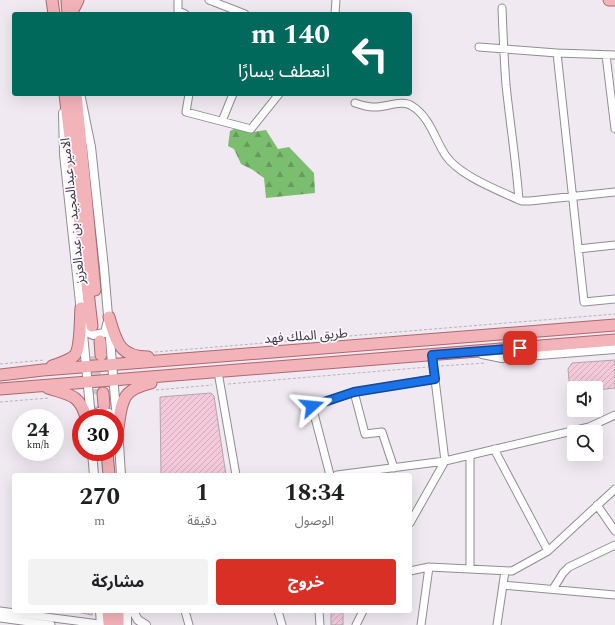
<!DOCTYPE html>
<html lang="ar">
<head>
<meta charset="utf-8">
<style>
  body { margin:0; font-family:Spectral,"Noto Sans Arabic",serif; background:#f2f2f2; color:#202124; direction:rtl; height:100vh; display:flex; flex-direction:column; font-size:15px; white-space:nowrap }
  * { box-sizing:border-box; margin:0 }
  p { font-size:13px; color:#757577 }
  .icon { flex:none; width:22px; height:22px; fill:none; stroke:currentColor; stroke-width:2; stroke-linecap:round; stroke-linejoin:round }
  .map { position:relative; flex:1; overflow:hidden; direction:ltr }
  .details { position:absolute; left:12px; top:473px; width:400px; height:140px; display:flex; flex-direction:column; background:#fff; border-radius:4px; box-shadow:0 4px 16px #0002; direction:rtl }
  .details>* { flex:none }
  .top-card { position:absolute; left:12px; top:12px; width:400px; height:84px; border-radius:4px; box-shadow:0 4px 16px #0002; direction:rtl; background:#00695c; color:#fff; overflow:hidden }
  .fabs { position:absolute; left:567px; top:381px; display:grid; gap:8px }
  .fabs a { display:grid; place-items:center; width:36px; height:36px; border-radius:4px; background:#fff; box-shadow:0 4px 16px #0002; font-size:20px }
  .speed { position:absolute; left:12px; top:409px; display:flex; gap:8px; font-size:20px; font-weight:700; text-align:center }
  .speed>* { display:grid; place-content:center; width:52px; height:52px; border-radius:50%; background:#fff; box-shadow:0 4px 16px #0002; line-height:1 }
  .speed small { font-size:10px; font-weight:400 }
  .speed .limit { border:6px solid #d22; background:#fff; color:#111 }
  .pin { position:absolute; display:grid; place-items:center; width:34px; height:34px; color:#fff; margin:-17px; border-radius:8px; box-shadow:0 2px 6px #0006 }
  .me { position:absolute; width:44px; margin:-22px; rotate:72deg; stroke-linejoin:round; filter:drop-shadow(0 0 3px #0008) }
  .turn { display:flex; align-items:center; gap:14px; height:84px; padding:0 16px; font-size:18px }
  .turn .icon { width:52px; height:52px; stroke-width:2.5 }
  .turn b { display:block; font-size:28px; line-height:34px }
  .eta { display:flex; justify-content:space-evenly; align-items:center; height:68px; text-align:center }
  .eta b { font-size:24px; font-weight:700; line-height:28px }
  .button { display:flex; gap:8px; margin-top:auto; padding:8px 16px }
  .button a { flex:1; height:46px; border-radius:4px; background:#d93025; color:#fff; font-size:16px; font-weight:700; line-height:46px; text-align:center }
  .button a+a { background:#f2f2f2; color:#202124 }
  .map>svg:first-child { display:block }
</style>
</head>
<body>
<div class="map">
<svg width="615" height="625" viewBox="0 0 615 625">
  <defs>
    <pattern id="forest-firs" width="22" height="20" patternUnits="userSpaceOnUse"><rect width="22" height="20" fill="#7cbe6f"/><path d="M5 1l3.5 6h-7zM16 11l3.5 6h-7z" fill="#679b5c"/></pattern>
    <pattern id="building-hatch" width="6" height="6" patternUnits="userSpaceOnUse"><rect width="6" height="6" fill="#f4cadb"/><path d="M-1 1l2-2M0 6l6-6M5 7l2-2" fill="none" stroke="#d2aebd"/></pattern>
  </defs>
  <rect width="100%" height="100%" fill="#f0e9f2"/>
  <path fill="url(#forest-firs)" d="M236 128 252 132 266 130 278 149 289 147 314 173 315 193 266 198 264 178 253 170 241 164 234 149 228 146 230 131Z"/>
  <path fill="url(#building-hatch)" stroke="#b1a6aa" d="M615 360V388L596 390V388H574V392H570L568 369 572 363Z
    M211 393 214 396 226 475H161L160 397Z
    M72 611H92V615Z
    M331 611H343V625H331Z"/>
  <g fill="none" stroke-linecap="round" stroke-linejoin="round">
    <path stroke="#ccc6ce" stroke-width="11" stroke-dasharray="11 5.5" stroke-linecap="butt" d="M92 326 93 342
      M94 356 97 394
      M98 406 99 418"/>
    <defs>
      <path id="minor" d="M178 0V11L185 14
        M209 0 245 14
        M502 8C503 34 504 59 506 85 510 123 516 161 519 200L522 201H530L615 192
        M335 14 336 0
        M479 47 557 53
        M606 55 615 129
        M615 55 557 53 584 302 615 299
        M189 94 186 112 251 129 279 94
        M355 103C361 105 368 107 373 107 385 108 402 99 412 106 430 117 435 140 446 156 460 176 498 190 519 200
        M222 121 233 94
        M578 249 615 245
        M432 355 445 461 589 427 615 415
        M218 372 236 475
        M354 392 365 434 382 432 394 468
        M494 449 548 551
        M330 475 312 406 354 392 435 379
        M337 475 445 461 410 523
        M597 505 615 531
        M470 568V455
        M410 571 429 567 512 571 548 551 615 489
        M503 585 615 595
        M553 589 563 573 569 567 615 545
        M0 611 99 624
        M185 611 189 625
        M278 611 282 625
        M319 611 320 625
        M0 618 51 625
        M356 625 363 611
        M421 625 429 567
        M497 625 505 571"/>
      <path id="tertiary" d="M81 98 91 147 104 268 115 399 118 428 121 475
        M63 113 64 154 81 312
        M84 325 87 332 93 335 105 333 107 324
        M83 334 91 418
        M482 354 502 358 615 349
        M94 418V414C102 410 109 411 114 418
        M92 452 94 475
        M100 611 101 625
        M127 611V625
        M133 611 138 620 146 625"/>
      <path id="primary" d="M52 0 54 14
        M67 0 68 14
        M609 0H615
        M71 14 78 0
        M65 94 92 326
        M76 94 95 290
        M109 317C116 341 119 357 148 357
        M100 341 101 355
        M52 366C59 363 70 361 75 355 81 347 80 318 81 308
        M0 375 43 370 615 325
        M48 388C69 395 80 394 86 418
        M0 389 615 340
        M103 393 104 405
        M118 428C122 401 121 390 151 383
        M107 452 109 475
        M108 611 109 623
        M118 611V624"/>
    </defs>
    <use href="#minor" stroke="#928c94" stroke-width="9"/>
    <use href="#tertiary" stroke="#928c94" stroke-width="10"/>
    <use href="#primary" stroke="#ad676f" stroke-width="13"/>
    <path stroke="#b9b3ba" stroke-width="1" stroke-dasharray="3 2" stroke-linecap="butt" d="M155 352 615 314
      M0 364 45 360
      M441 366 486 363
      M228 384 428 367
      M156 390 212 385
      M0 402 49 398"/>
    <use href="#minor" stroke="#fff" stroke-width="7"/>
    <use href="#tertiary" stroke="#fff" stroke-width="8"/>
    <use href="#primary" stroke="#f2b3b9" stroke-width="11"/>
  </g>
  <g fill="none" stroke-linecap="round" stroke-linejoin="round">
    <defs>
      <path id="route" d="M312 406 354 392 435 379 432 355 520 348"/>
    </defs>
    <use href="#route" stroke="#114b97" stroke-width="10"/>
    <use href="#route" stroke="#1a73e8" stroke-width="7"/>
  </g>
  <g text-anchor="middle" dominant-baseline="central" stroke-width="3.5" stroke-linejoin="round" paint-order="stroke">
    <g font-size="13" fill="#3c393c" stroke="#fdf7ff">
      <text transform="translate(73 211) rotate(-96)">الامير عبدالمجيد بن عبدالعزيز</text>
      <text transform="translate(306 336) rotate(-4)">طريق الملك فهد</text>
    </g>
  </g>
</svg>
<div class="fabs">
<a><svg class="icon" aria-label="sound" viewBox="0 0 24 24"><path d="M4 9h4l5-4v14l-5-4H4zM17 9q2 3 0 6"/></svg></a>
<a><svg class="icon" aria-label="search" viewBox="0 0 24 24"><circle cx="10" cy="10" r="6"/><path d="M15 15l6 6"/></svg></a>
</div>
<div class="speed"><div>24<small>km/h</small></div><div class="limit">30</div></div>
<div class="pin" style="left:520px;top:348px;background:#d93025"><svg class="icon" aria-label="arrive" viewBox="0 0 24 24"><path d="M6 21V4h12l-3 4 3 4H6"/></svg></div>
<svg class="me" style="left:312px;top:406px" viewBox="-20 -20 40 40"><path d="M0-17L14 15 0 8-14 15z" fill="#1a73e8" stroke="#fff" stroke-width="4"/></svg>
<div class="top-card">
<div class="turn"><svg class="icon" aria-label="left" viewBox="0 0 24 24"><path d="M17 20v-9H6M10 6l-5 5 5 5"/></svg><div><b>140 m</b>انعطف يسارًا</div></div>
</div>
<section class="details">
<div class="eta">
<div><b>18:34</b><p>الوصول</p></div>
<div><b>1</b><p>دقيقة</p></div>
<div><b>270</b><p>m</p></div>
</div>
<div class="button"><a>خروج</a><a>مشاركة</a></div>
</section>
</div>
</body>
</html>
